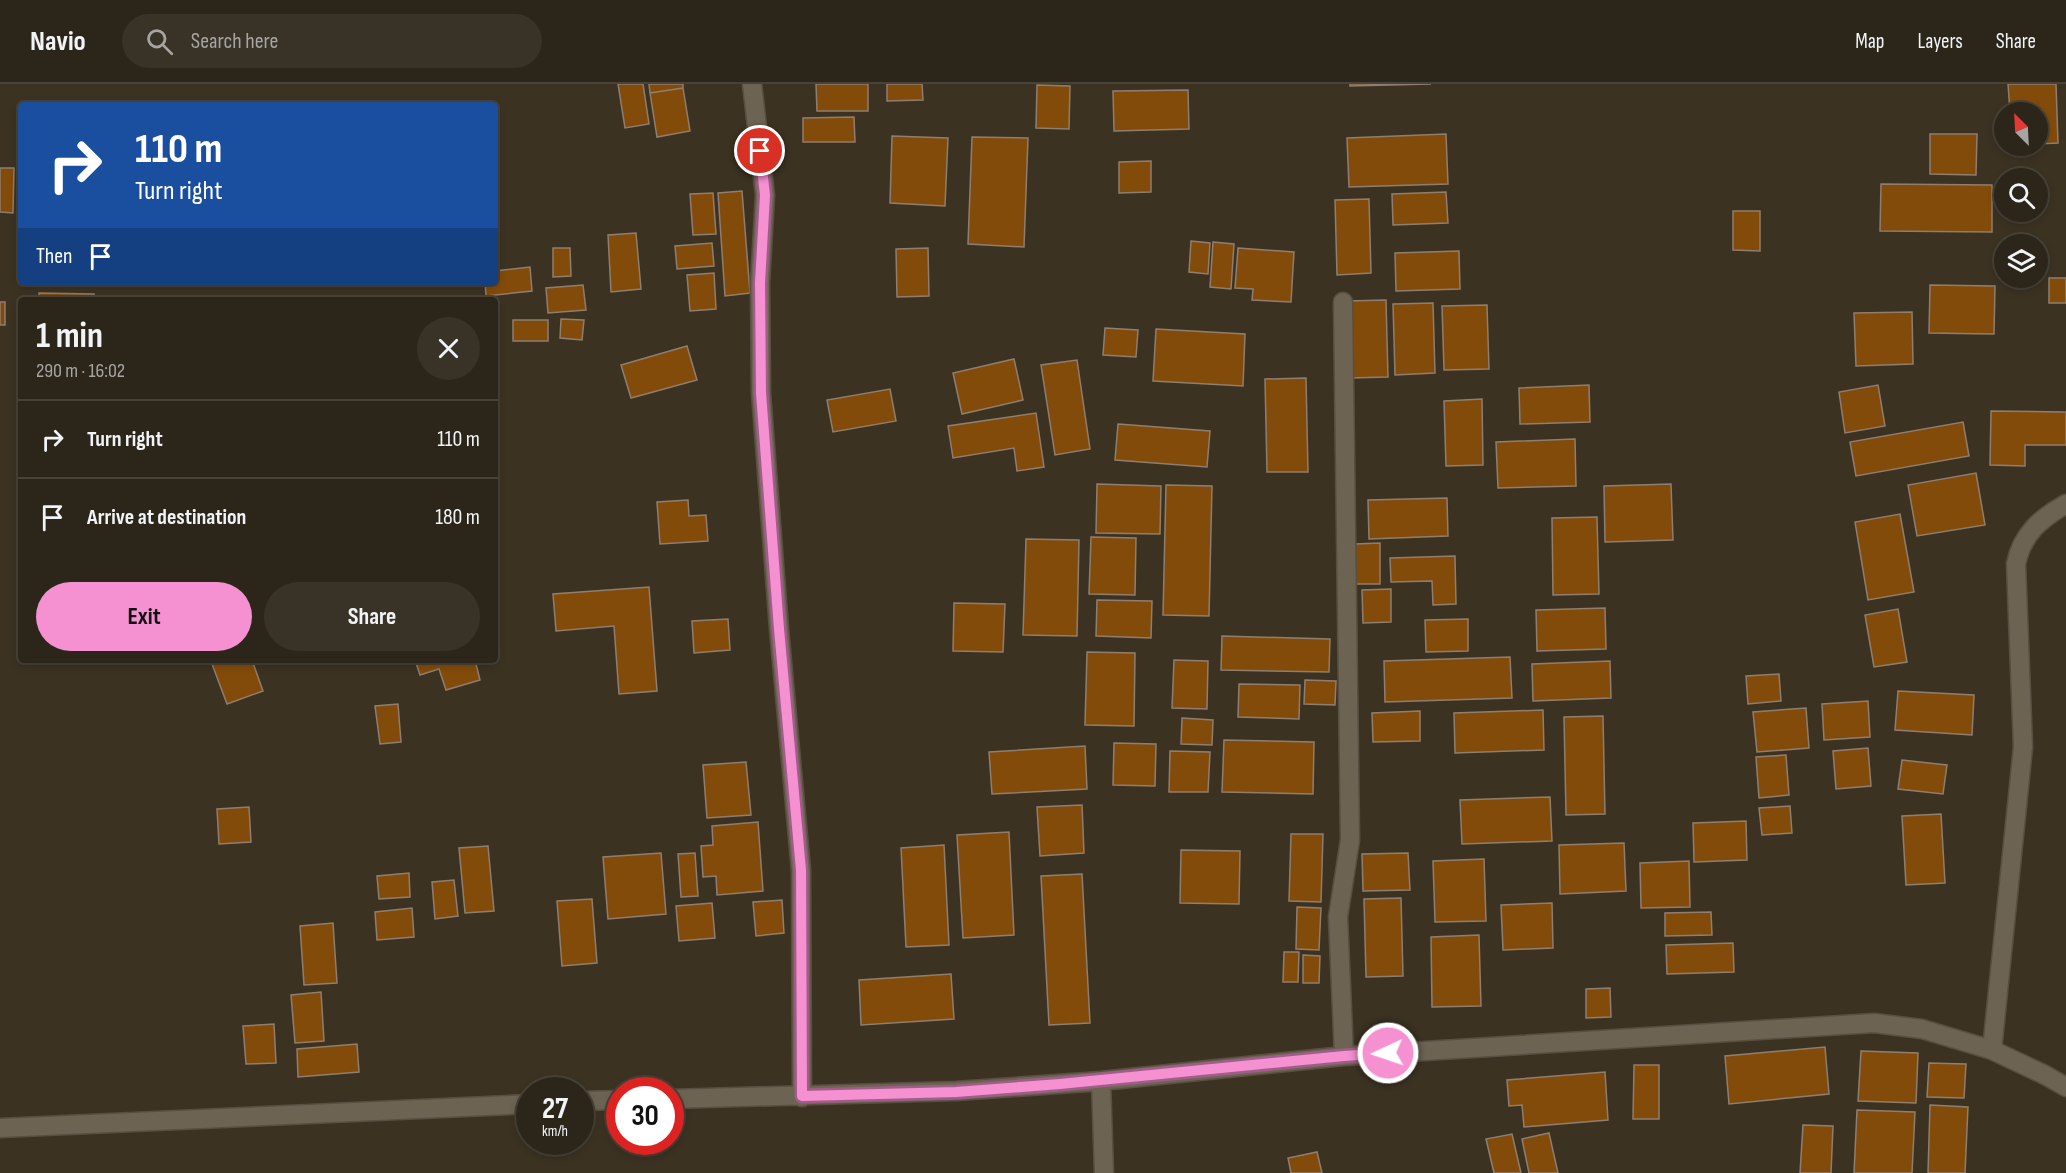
<!DOCTYPE html>
<html lang="en">
<head>
<meta charset="utf-8">
<style>
  body { margin:0; font-family:"Sofia Sans Condensed",sans-serif; background:#383227; color:#f1f3f6; height:100vh; display:flex; flex-direction:column; font-size:22px; white-space:nowrap }
  * { box-sizing:border-box; margin:0 }
  p { font-size:20px; color:#a6a5a2 }
  .icon { flex:none; width:33px; height:33px; fill:none; stroke:currentColor; stroke-width:2; stroke-linecap:round; stroke-linejoin:round }
  .map { position:relative; flex:1; overflow:hidden }
  .drawer { position:absolute; left:18px; top:213px; width:480px; height:366px; display:flex; flex-direction:column; background:#2c261a; border-radius:6px; box-shadow:0 3px 9px #0003,0 0 0 2px #484339 }
  .drawer>* { flex:none }
  .guide { position:absolute; left:18px; top:18px; width:480px; height:183px; border-radius:6px; box-shadow:0 3px 9px #0003,0 0 0 2px #484339; background:#1a4fa0; color:#fff; overflow:hidden }
  .needle { width:39px; rotate:336deg }
  .buttons { position:absolute; left:1994px; top:18px; display:grid; gap:12px }
  .buttons a { display:grid; place-items:center; width:54px; height:54px; border-radius:50%; background:#2c261a; box-shadow:0 3px 9px #0003,0 0 0 2px #484339; font-size:30px }
  .speed { position:absolute; left:516px; top:993px; display:flex; gap:12px; font-size:30px; font-weight:700; text-align:center }
  .speed>* { display:grid; place-content:center; width:78px; height:78px; border-radius:50%; background:#2c261a; box-shadow:0 3px 9px #0003,0 0 0 2px #484339; line-height:1 }
  .speed small { font-size:15px; font-weight:400 }
  .speed .limit { border:9px solid #d22; background:#fff; color:#111 }
  .pin { position:absolute; display:grid; place-items:center; width:51px; height:51px; color:#fff; margin:-26px; border:3px solid #fff; border-radius:50%; box-shadow:0 2px 6px #0007 }
  .me { position:absolute; width:66px; margin:-33px; rotate:267deg; stroke-linejoin:round; filter:drop-shadow(0 0 4px #0008) }
  .turn { display:flex; align-items:center; gap:21px; height:126px; padding:0 18px; font-size:27px }
  .turn .icon { width:78px; height:78px; stroke-width:2.5 }
  .turn b { display:block; font-size:42px; line-height:51px }
  .then { display:flex; align-items:center; height:57px; padding:0 18px; background:#0003; gap:12px; font-size:22px }
  .round { display:grid; place-items:center; flex:none; width:63px; height:63px; border-radius:32px; background:#383227 }
  .overview { display:flex; align-items:center; justify-content:space-between; height:102px; padding:0 18px }
  h1 { font-size:36px; font-weight:700; line-height:45px }
  .cta { display:flex; gap:12px; margin-top:auto; padding:12px 18px }
  .cta a { flex:1; height:69px; border-radius:36px; background:#f590d1; color:#111; font-size:24px; font-weight:700; line-height:69px; text-align:center }
  .cta a+a { background:#383227; color:#f1f3f6 }
  ul { padding:0; list-style:none }
  li { display:flex; align-items:center; gap:18px; height:78px; padding:0 18px; border-top:2px solid #484339 }
  li div { flex:1 }
  li b { display:block; font-size:22px }
  li em { font-style:normal }
  header { display:flex; align-items:center; gap:36px; box-sizing:border-box; height:84px; padding:0 30px; background:#2c261a; border-bottom:2px solid #484339 }
  header strong { font-size:28px }
  nav { display:flex; gap:33px; margin-inline-start:auto; font-size:21px }
  .search { width:420px; height:54px; background:#383227; display:flex; align-items:center; gap:15px; box-sizing:border-box; padding:0 21px; border-radius:33px; color:#a6a5a2; font-size:22px }
  .map>svg:first-child { display:block }
</style>
</head>
<body>
<header>
<strong>Navio</strong>
<div class="search"><svg class="icon" aria-label="search" viewBox="0 0 24 24"><circle cx="10" cy="10" r="6"/><path d="M15 15l6 6"/></svg>Search here</div>
<nav><a>Map</a><a>Layers</a><a>Share</a></nav>
</header>
<div class="map">
<svg width="2066" height="1089" viewBox="0 0 2066 1089">
  <rect width="100%" height="100%" fill="#3b3222"/>
  <path fill="#834b0a" stroke="#8f7e70" stroke-width="1.5" d="M618 0H643L649 40 625 44Z
    M649 0H683V4L650 9Z
    M816 0H868V27H817Z
    M887 0H922L923 16 887 17Z
    M1350 0H1431L1350 2Z
    M2008 0H2056L2058 59 2037 60V28H2010Z
    M1037 1 1070 2 1069 45 1036 44Z
    M683 4 690 47 657 53 650 9Z
    M1188 6 1189 45 1114 47 1113 7Z
    M854 33 855 58H803V34Z
    M1446 50 1448 100 1349 103 1347 54Z
    M1930 50H1977L1976 91 1930 90Z
    M892 52 948 54 945 122 890 119Z
    M972 53 1028 54 1024 163 968 160Z
    M1151 77V108L1119 109V78Z
    M0 84H14L13 129 0 128Z
    M1881 100 1992 101V148L1880 147Z
    M742 107 750 209 725 212 718 109Z
    M1446 108 1448 139 1393 141 1392 110Z
    M713 109 716 150 693 151 690 110Z
    M1369 115 1371 189 1337 191 1335 116Z
    M1733 127H1760V167L1733 166Z
    M636 149 641 205 611 208 608 151Z
    M1191 157 1210 159 1208 190 1189 188Z
    M1213 158 1234 160 1231 205 1210 203Z
    M712 159 714 182 677 185 675 162Z
    M553 164H570L571 192 553 193Z
    M928 164 929 212 897 213 896 165Z
    M1238 164 1294 168 1291 218 1252 216 1253 205 1235 204Z
    M1459 167 1460 205 1396 207 1395 169Z
    M530 183 532 207 486 212 485 198H495V187Z
    M714 189 716 225 690 227 687 191Z
    M2049 194H2066V219H2049Z
    M583 201 586 226 548 229 546 204Z
    M1930 201 1995 202 1994 250 1929 249Z
    M39 209 94 210V216H39Z
    M1386 216 1388 293 1349 294 1347 217Z
    M0 218H5V241H0Z
    M1433 219 1435 289 1395 291 1393 220Z
    M1487 221 1489 285 1444 286 1442 222Z
    M1912 228 1913 280 1856 282 1854 229Z
    M561 235 584 236 582 256 560 254Z
    M513 236H548V257H513Z
    M1105 244 1138 246 1136 273 1103 271Z
    M1156 245 1245 250 1243 302 1153 297Z
    M687 262 697 296 631 314 621 281Z
    M1014 275 1023 316 962 330 953 289Z
    M1077 276 1090 365 1055 371 1041 281Z
    M1306 294 1308 388H1267L1265 295Z
    M1589 301 1590 338 1520 340 1519 304Z
    M1878 301 1885 342 1845 349 1839 308Z
    M890 305 896 337 833 348 827 316Z
    M1482 315 1483 381 1446 382 1444 317Z
    M1991 327 2066 328V361H2025V382L1990 381Z
    M1036 329 1044 383 1017 387 1014 364 953 374 948 342Z
    M1963 338 1969 372 1856 392 1850 358Z
    M1118 340 1210 347 1207 383 1115 376Z
    M1575 355 1576 402 1498 404 1496 358Z
    M1976 389 1985 441 1917 452 1908 401Z
    M1097 400 1161 402 1160 450 1096 449Z
    M1671 400 1673 456 1605 458 1604 402Z
    M1166 401 1212 402 1209 532 1163 531Z
    M1447 414 1448 452 1369 455 1368 416Z
    M688 416 689 432 706 431 708 457 660 460 657 418Z
    M1900 430 1914 508 1868 516 1855 438Z
    M1597 433 1599 510 1553 511 1552 434Z
    M1091 453 1136 454 1135 511 1089 510Z
    M1026 455 1079 456 1077 552 1023 551Z
    M1380 459V500H1356L1355 460Z
    M1455 472 1456 520 1433 521 1432 497 1391 498 1390 474Z
    M649 503 657 607 619 610 614 542 556 547 553 510Z
    M1391 505V538L1363 539 1362 506Z
    M1097 516 1152 517 1151 554 1096 552Z
    M954 519 1005 520 1003 568 953 567Z
    M1605 524 1606 565 1537 567 1536 526Z
    M1898 525 1907 578 1874 583 1865 531Z
    M728 535 730 566 694 569 692 537Z
    M1468 535V567L1426 568 1425 536Z
    M1222 552 1330 555 1329 588 1221 586Z
    M1087 568 1135 569 1134 642 1085 641Z
    M1510 573 1512 614 1385 618 1384 577Z
    M223 576H252L263 607 227 620 212 580Z
    M415 576H475L480 596 446 606 439 585 420 591Z
    M1174 576 1208 577 1207 625 1172 624Z
    M1610 577 1611 614 1533 617 1532 580Z
    M1779 590 1781 617 1748 620 1746 592Z
    M1305 596 1336 597 1335 621 1304 620Z
    M1239 600 1300 601 1299 635 1238 633Z
    M1898 607 1974 611 1972 651 1895 646Z
    M1868 617 1870 653 1824 656 1822 620Z
    M398 620 401 658 380 660 375 622Z
    M1806 624 1809 664 1757 668 1753 628Z
    M1543 626 1544 666 1455 669 1454 629Z
    M1420 627V657L1373 658 1372 629Z
    M1603 632 1605 730 1566 731 1564 633Z
    M1182 634 1213 636 1212 661 1181 660Z
    M1224 656 1314 658 1313 710 1222 708Z
    M1114 659 1156 660 1155 702 1113 701Z
    M1085 662 1087 705 992 710 989 668Z
    M1868 664 1871 702 1836 705 1833 667Z
    M1170 667 1210 668 1208 708H1169Z
    M1786 671 1789 711 1759 714 1756 673Z
    M1902 676 1947 681 1943 710 1898 705Z
    M746 678 751 731 707 734 703 681Z
    M1550 713 1552 757 1462 760 1460 716Z
    M1082 721 1084 769 1040 772 1037 723Z
    M1790 722 1792 749 1762 751 1759 724Z
    M249 723 251 758 219 760 217 725Z
    M1941 730 1945 799 1906 801 1902 732Z
    M1746 737 1747 776 1694 778 1693 739Z
    M758 738 763 807 717 811 716 792 703 793 701 762 713 761 712 742Z
    M1009 748 1014 851 963 854 957 751Z
    M1291 750H1323L1321 818 1289 817Z
    M1624 759 1626 807 1560 810 1559 761Z
    M944 761 949 861 906 863 901 764Z
    M488 762 494 827 465 829 459 764Z
    M1181 766 1240 767 1239 820 1180 819Z
    M661 769 666 830 608 835 603 773Z
    M695 769 698 812 681 813 678 770Z
    M1408 769 1410 806 1363 807 1362 770Z
    M1484 775 1486 837 1435 838 1433 777Z
    M1689 777 1690 823 1641 824 1640 779Z
    M409 789 410 813 379 815 377 792Z
    M1082 790 1090 939 1049 941 1041 792Z
    M454 796 458 832 435 835 432 798Z
    M1401 814 1403 892 1366 893 1364 815Z
    M592 815 597 879 562 882 557 817Z
    M782 816 784 849 756 852 753 818Z
    M712 819 715 854 679 857 676 822Z
    M1552 819 1553 864 1503 866 1501 821Z
    M1297 823 1321 824 1319 866 1296 865Z
    M412 824 414 853 377 856 375 828Z
    M1711 828 1712 851 1665 852V829Z
    M333 839 337 899 304 901 300 842Z
    M1479 851 1481 922 1432 923 1431 853Z
    M1733 859 1734 888 1667 890 1666 861Z
    M1284 868H1299L1298 898H1283Z
    M1303 871 1320 872 1319 899H1303Z
    M951 890 954 935 861 941 859 896Z
    M1610 904 1611 933 1586 934V905Z
    M321 908 324 957 295 959 291 911Z
    M274 940 276 979 246 980 243 942Z
    M357 960 359 988 298 993 297 965Z
    M1825 963 1829 1010 1729 1020 1725 972Z
    M1861 967 1918 969 1916 1019 1858 1017Z
    M1929 979 1966 980 1964 1014 1927 1013Z
    M1634 981H1659V1035H1633Z
    M1605 988 1608 1036 1524 1043 1522 1021 1509 1022 1507 996Z
    M1930 1021 1968 1023 1965 1089H1928Z
    M1857 1026 1915 1028 1912 1089H1854Z
    M1803 1041 1833 1042 1831 1089H1800Z
    M1549 1049 1558 1089H1529L1522 1055Z
    M1512 1050 1521 1089H1494L1486 1055Z
    M1317 1068 1322 1089H1291L1288 1074Z"/>
  <g fill="none" stroke-linecap="round" stroke-linejoin="round">
    <defs>
      <path id="street" d="M752 0 765 111 760 199 761 309 779 545 801 786 802 1013
        M1343 218 1350 756 1338 833 1344 972
        M1992 966 2023 663 2016 480C2022 450 2041 434 2066 420
        M1101 997 1104 1089
        M670 1015 956 1007 1101 997 1344 972 1874 939 1922 945 1992 966 2045 991 2066 1003
        M580 1017 620 1016
        M0 1044 530 1020"/>
    </defs>
    <use href="#street" stroke="#574f42" stroke-width="21"/>
    <use href="#street" stroke="#6d6352" stroke-width="18"/>
  </g>
  <g fill="none" stroke-linecap="round" stroke-linejoin="round">
    <defs>
      <path id="route" d="M760 67 765 111 760 199 761 309 779 545 801 786 802 1012 956 1008 1060 1000 1344 972 1388 969"/>
    </defs>
    <use href="#route" stroke="#9f5e88" stroke-width="15"/>
    <use href="#route" stroke="#f590d1" stroke-width="10"/>
  </g>
</svg>
<div class="buttons">
<a><svg class="needle" viewBox="-14 -14 28 28"><path d="M0-13l5 13h-10z" fill="#e53935"/><path d="M0 13l5-13h-10z" fill="#a6a5a2"/></svg></a>
<a><svg class="icon" aria-label="search" viewBox="0 0 24 24"><circle cx="10" cy="10" r="6"/><path d="M15 15l6 6"/></svg></a>
<a><svg class="icon" aria-label="layers" viewBox="0 0 24 24"><path d="M12 4l9 5-9 5-9-5zM3 14l9 5 9-5"/></svg></a>
</div>
<div class="speed"><div>27<small>km/h</small></div><div class="limit">30</div></div>
<div class="pin" style="left:760px;top:67px;background:#d93025"><svg class="icon" aria-label="arrive" viewBox="0 0 24 24"><path d="M6 21V4h12l-3 4 3 4H6"/></svg></div>
<svg class="me" style="left:1388px;top:969px" viewBox="-20 -20 40 40"><circle r="17" fill="#f590d1" stroke="#fff" stroke-width="3"/><path d="M0-11L8 9 0 5-8 9z" fill="#fff"/></svg>
<div class="guide">
<div class="turn"><svg class="icon" aria-label="right" viewBox="0 0 24 24"><path d="M7 20v-9h11M14 6l5 5-5 5"/></svg><div><b>110 m</b>Turn right</div></div>
<div class="then">Then<svg class="icon" aria-label="arrive" viewBox="0 0 24 24"><path d="M6 21V4h12l-3 4 3 4H6"/></svg></div>
</div>
<section class="drawer">
<div class="overview"><div><h1>1 min</h1><p>290 m · 16:02</p></div><a class="round"><svg class="icon" aria-label="close" viewBox="0 0 24 24"><path d="M6 6l12 12M18 6L6 18"/></svg></a></div>
<ul>
<li><svg class="icon" aria-label="right" viewBox="0 0 24 24"><path d="M7 20v-9h11M14 6l5 5-5 5"/></svg><div><b>Turn right</b></div><em>110 m</em></li>
<li><svg class="icon" aria-label="arrive" viewBox="0 0 24 24"><path d="M6 21V4h12l-3 4 3 4H6"/></svg><div><b>Arrive at destination</b></div><em>180 m</em></li>
</ul>
<div class="cta"><a>Exit</a><a>Share</a></div>
</section>
</div>
</body>
</html>
